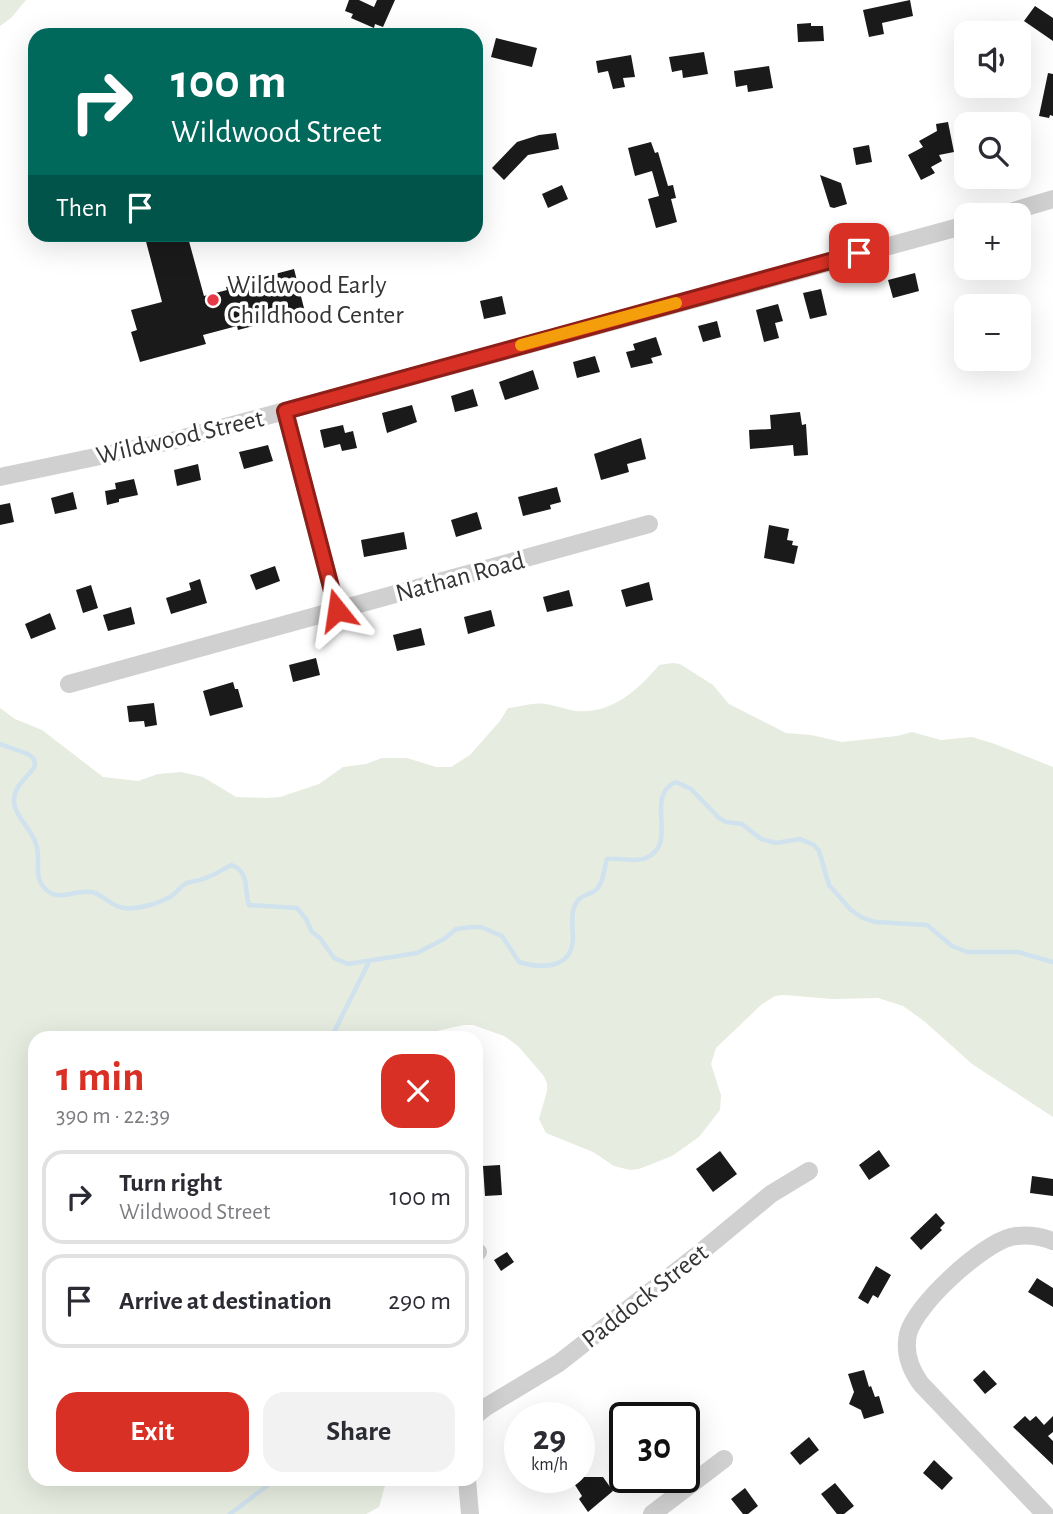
<!DOCTYPE html>
<html lang="en">
<head>
<meta charset="utf-8">
<style>
  body { margin:0; font-family:"Alegreya Sans",sans-serif; background:#f2f2f3; color:#2b2b33; height:100vh; display:flex; flex-direction:column; font-size:26px; white-space:nowrap }
  * { box-sizing:border-box; margin:0 }
  p { font-size:23px; color:#7c7c81 }
  .icon { flex:none; width:38px; height:38px; fill:none; stroke:currentColor; stroke-width:2; stroke-linecap:round; stroke-linejoin:round }
  .map { position:relative; flex:1; overflow:hidden }
  .sheet { position:absolute; left:28px; top:1031px; width:455px; height:455px; display:flex; flex-direction:column; background:#fff; border-radius:21px; box-shadow:0 7px 28px #0002 }
  .sheet>* { flex:none }
  .guide { position:absolute; left:28px; top:28px; width:455px; height:214px; border-radius:21px; box-shadow:0 7px 28px #0002; background:#00695c; color:#fff; overflow:hidden }
  .buttons { position:absolute; left:954px; top:21px; display:grid; gap:14px }
  .buttons a { display:grid; place-items:center; width:77px; height:77px; border-radius:14px; background:#fff; box-shadow:0 7px 28px #0002; font-size:35px }
  .speed { position:absolute; left:504px; top:1402px; display:flex; gap:14px; font-size:35px; font-weight:700; text-align:center }
  .speed>* { display:grid; place-content:center; width:91px; height:91px; border-radius:50%; background:#fff; box-shadow:0 7px 28px #0002; line-height:1 }
  .speed small { font-size:18px; font-weight:400 }
  .speed .limit { border:4px solid #111; border-radius:10px; background:#fff; color:#111 }
  .pin { position:absolute; display:grid; place-items:center; width:60px; height:60px; color:#fff; margin:-30px; border-radius:14px; box-shadow:0 4px 10px #0006 }
  .me { position:absolute; width:77px; margin:-38px; rotate:345deg; stroke-linejoin:round; filter:drop-shadow(0 0 5px #0008) }
  .turn { display:flex; align-items:center; gap:24px; height:147px; padding:0 28px; font-size:32px }
  .turn .icon { width:91px; height:91px; stroke-width:2.5 }
  .turn b { display:block; font-size:49px; line-height:60px }
  .then { display:flex; align-items:center; height:66px; padding:0 28px; background:#0003; gap:14px; font-size:26px }
  .round { display:grid; place-items:center; flex:none; width:74px; height:74px; border-radius:21px; background:#f2f2f3 }
  .headline { display:flex; align-items:center; justify-content:space-between; height:119px; padding:0 28px }
  h1 { font-size:42px; font-weight:600; line-height:52px; color:#d93025 }
  .cta { display:flex; gap:14px; margin-top:auto; padding:14px 28px }
  .cta a { flex:1; height:80px; border-radius:21px; background:#d93025; color:#fff; font-size:28px; font-weight:600; line-height:80px; text-align:center }
  .cta a+a { background:#f2f2f3; color:#2b2b33 }
  ul { padding:0; list-style:none }
  li { display:flex; align-items:center; gap:21px; height:94px; margin:0 14px 10px; padding:0 14px; border:4px solid #e1e1e2; border-radius:21px }
  li div { flex:1 }
  li b { display:block; font-size:26px }
  li em { font-style:normal }
  .map>svg:first-child { display:block }
</style>
</head>
<body>
<div class="map">
<svg width="1053" height="1514" viewBox="0 0 1053 1514">
  <rect width="100%" height="100%" fill="#fff"/>
  <path fill="#e6ecdf" d="M0 0H26L11 18 0 26Z
    M673 663 680 664 713 685 729 704 786 733 811 735 842 742 897 736 912 732 941 740 972 737 995 744 1053 767V1117L972 1064 924 1021 903 1006 878 998 832 999 784 995 775 996 761 1005 716 1048 711 1064 721 1095 720 1110 699 1137 672 1156 639 1169 630 1170 614 1166 593 1152 546 1133 539 1119 547 1091V1083L543 1075 518 1046 504 1036 473 1025H464L404 1038H35V1479H385L386 1482 379 1507 366 1514H0V708L15 719 42 730 103 777 138 781 158 774 181 772 203 777 236 797 266 798 280 797 319 784 343 767 366 764 382 758H407L436 767H451L470 755 500 721 508 708C519 707 534 702 545 704 556 705 566 710 577 711 612 714 638 690 659 665Z"/>
  <g fill="none" stroke-linecap="round" stroke-linejoin="round">
    <path stroke="#cfe2ee" stroke-width="4.5" d="M0 744 28 754 34 759 35 766C30 774 23 779 18 787 4 810 30 824 36 844 41 857 34 874 42 885 56 905 73 889 91 892 104 894 110 907 124 908 137 910 159 903 170 897 177 893 180 886 187 883 192 881 198 881 203 879 213 876 222 870 231 865 250 871 244 890 249 905L297 908 306 919 312 932 320 938 334 958 348 964 417 953 444 939 456 929 472 927H481L502 936 519 962C542 969 572 969 573 938 573 927 570 916 575 905 580 894 588 896 596 890 604 883 604 868 607 859 619 857 634 863 646 858 680 843 643 796 676 782L691 789 719 818 726 822 742 824 761 839 776 843 800 839 814 845 819 851 829 885 851 910 861 917 875 922 927 925 952 946 967 952H1018L1053 962
      M331 1038 369 962
      M230 1514 276 1479"/>
  </g>
  <path fill="#1a1a1a" d="M349 0H359L374 7 377 0H395L383 27 375 24 374 28 351 18 353 14 345 11Z
    M910 0 913 16 882 23 884 34 869 37 863 10Z
    M1035 6 1053 18V41L1024 21Z
    M811 23V26H823L824 41 798 42 797 24Z
    M496 38 537 48 532 67 491 57Z
    M704 52 708 74 683 78 682 70 672 72 669 57Z
    M631 55 635 77 623 78 625 87 613 89 608 71 598 73 596 61Z
    M769 66 773 88 748 92 747 85 736 87 734 71Z
    M1048 73 1053 74V116L1050 115 1049 118 1039 116Z
    M948 122 954 152 939 155 942 161 931 167 935 173 921 180 908 155 923 147 919 141 937 131 936 124Z
    M556 133 559 149 528 155 504 180 492 168 517 142 539 135Z
    M651 142 655 153 658 152 668 186 673 185 676 198 671 199 677 222 656 228 648 199 659 196 652 171 635 176 628 148Z
    M869 145 872 162 856 165 853 148Z
    M820 175 841 183 847 204 834 208 830 207Z
    M562 185 568 199 548 208 542 194Z
    M144 234H187L204 296 227 290 226 287 294 269 305 312 238 330 237 326 203 335 206 344 140 362 131 332 137 330 131 310 162 302Z
    M915 273 919 291 893 298 888 280Z
    M821 289 827 315 810 319 803 293Z
    M502 296 506 314 484 319 480 301Z
    M778 304 783 321 775 323 779 338 764 342 756 310Z
    M717 321 721 337 703 342 698 326Z
    M656 337 662 355 651 358 653 363 631 368 626 352 635 350 633 344Z
    M595 356 600 372 577 378 573 362Z
    M533 370 539 389 505 400 499 382Z
    M473 389 478 406 455 412 451 396Z
    M412 405 417 422 387 433 382 413Z
    M800 412 802 425 806 424 808 455 794 456 793 445 750 449 749 430 771 429 770 415Z
    M343 425 345 433 353 431 357 448 342 451 340 444 324 448 320 430Z
    M641 438 646 459 627 464 629 472 601 480 594 454Z
    M268 445 273 461 244 469 239 452Z
    M198 464 201 480 177 486 174 470Z
    M134 479 138 495 119 499V502L107 505 105 491 116 489 115 483Z
    M557 487 561 502 550 505 551 509 523 516 518 497Z
    M73 492 77 509 55 514 51 498Z
    M10 503 14 522 0 525V505Z
    M477 512 482 529 456 537 451 520Z
    M769 525 789 529 787 540 793 541 792 545 798 546 794 564 764 558Z
    M404 532 407 549 364 557 361 540Z
    M275 566 280 581 256 590 250 575Z
    M200 579 207 603 171 614 166 598 191 590 189 583Z
    M649 582 653 600 626 607 621 590Z
    M91 585 98 608 83 613 76 590Z
    M569 590 573 606 547 612 543 597Z
    M131 607 135 624 108 631 103 615Z
    M491 610 495 626 468 634 464 617Z
    M50 613 56 629 31 639 25 624Z
    M421 628 425 645 397 651 393 635Z
    M316 658 320 675 293 682 289 665Z
    M233 682 235 689H238L243 707 210 716 203 691Z
    M154 703 157 725 145 727 144 721 129 722 127 706Z
    M879 1150 890 1166 869 1180 859 1165Z
    M720 1151 737 1174 713 1192 696 1169Z
    M500 1165 502 1195 485 1196 483 1166Z
    M1032 1176 1053 1179V1196L1030 1193Z
    M936 1213 945 1223 940 1228 942 1230 921 1250 910 1238Z
    M507 1252 514 1262 501 1271 494 1260Z
    M876 1266 891 1275 878 1298 873 1295 868 1304 858 1298Z
    M1037 1278 1053 1288V1307L1028 1292Z
    M864 1370 869 1387 871 1386 875 1397 879 1396 884 1413 864 1419 861 1410 849 1404 854 1392 848 1374Z
    M984 1370 997 1384 985 1394 973 1380Z
    M1025 1416 1030 1421 1036 1416 1044 1425 1053 1416V1432L1048 1436 1053 1441V1465L1013 1427Z
    M809 1437 819 1450 800 1465 790 1453Z
    M934 1460 953 1478 942 1490 923 1473Z
    M570 1477H603L613 1491 588 1512 579 1499 582 1496Z
    M835 1483 854 1506 844 1514H837L821 1494Z
    M745 1488 758 1506 748 1514H743L731 1499Z"/>
  <g fill="none" stroke-linecap="round" stroke-linejoin="round">
    <path stroke="#d0d0d0" stroke-width="18" d="M1000 215 1053 199
      M285 411 337 610
      M0 477 172 441 285 411 966 225
      M69 684 649 524
      M476 1252H478
      M476 1415 486 1407 559 1363 701 1252 771 1194 809 1171
      M467 1479 470 1514
      M652 1514 724 1459
      M1045 1514 921 1384C910 1369 904 1353 908 1334 915 1305 982 1244 1011 1237 1025 1234 1040 1236 1053 1241"/>
  </g>
  <g fill="none" stroke-linecap="round" stroke-linejoin="round">
    <defs>
      <path id="route" d="M337 610 285 411 859 253"/>
    </defs>
    <use href="#route" stroke="#8d1f18" stroke-width="18"/>
    <use href="#route" stroke="#d93025" stroke-width="12"/>
    <path stroke="#f59e0b" stroke-width="12" d="M521 345 676 303"/>
  </g>
  <circle fill="#e63946" stroke="#fff" stroke-width="2.5" cx="213" cy="300" r="7"/>
  <g text-anchor="middle" dominant-baseline="central" stroke-width="7" stroke-linejoin="round" paint-order="stroke">
    <g font-size="26" fill="#333" stroke="#fff" text-anchor="start">
      <text x="227" y="285">Wildwood Early<tspan x="227" dy="30">Childhood Center</tspan></text>
    </g>
    <g font-size="26" fill="#333" stroke="#fff">
      <text transform="translate(180 437) rotate(-13)">Wildwood Street</text>
      <text transform="translate(460 577) rotate(-15)">Nathan Road</text>
      <text transform="translate(645 1296) rotate(-38)">Paddock Street</text>
    </g>
  </g>
</svg>
<div class="buttons">
<a><svg class="icon" aria-label="sound" viewBox="0 0 24 24"><path d="M4 9h4l5-4v14l-5-4H4zM17 9q2 3 0 6"/></svg></a>
<a><svg class="icon" aria-label="search" viewBox="0 0 24 24"><circle cx="10" cy="10" r="6"/><path d="M15 15l6 6"/></svg></a>
<a>+</a>
<a>−</a>
</div>
<div class="speed"><div>29<small>km/h</small></div><div class="limit">30</div></div>
<div class="pin" style="left:859px;top:253px;background:#d93025"><svg class="icon" aria-label="arrive" viewBox="0 0 24 24"><path d="M6 21V4h12l-3 4 3 4H6"/></svg></div>
<svg class="me" style="left:337px;top:610px" viewBox="-20 -20 40 40"><path d="M0-17L14 15 0 8-14 15z" fill="#d93025" stroke="#fff" stroke-width="4"/></svg>
<div class="guide">
<div class="turn"><svg class="icon" aria-label="right" viewBox="0 0 24 24"><path d="M7 20v-9h11M14 6l5 5-5 5"/></svg><div><b>100 m</b>Wildwood Street</div></div>
<div class="then">Then<svg class="icon" aria-label="arrive" viewBox="0 0 24 24"><path d="M6 21V4h12l-3 4 3 4H6"/></svg></div>
</div>
<section class="sheet">
<div class="headline"><div><h1>1 min</h1><p>390 m · 22:39</p></div><a class="round" style="background:#d93025;color:#fff"><svg class="icon" aria-label="close" viewBox="0 0 24 24"><path d="M6 6l12 12M18 6L6 18"/></svg></a></div>
<ul>
<li><svg class="icon" aria-label="right" viewBox="0 0 24 24"><path d="M7 20v-9h11M14 6l5 5-5 5"/></svg><div><b>Turn right</b><p>Wildwood Street</p></div><em>100 m</em></li>
<li><svg class="icon" aria-label="arrive" viewBox="0 0 24 24"><path d="M6 21V4h12l-3 4 3 4H6"/></svg><div><b>Arrive at destination</b></div><em>290 m</em></li>
</ul>
<div class="cta"><a>Exit</a><a>Share</a></div>
</section>
</div>
</body>
</html>
